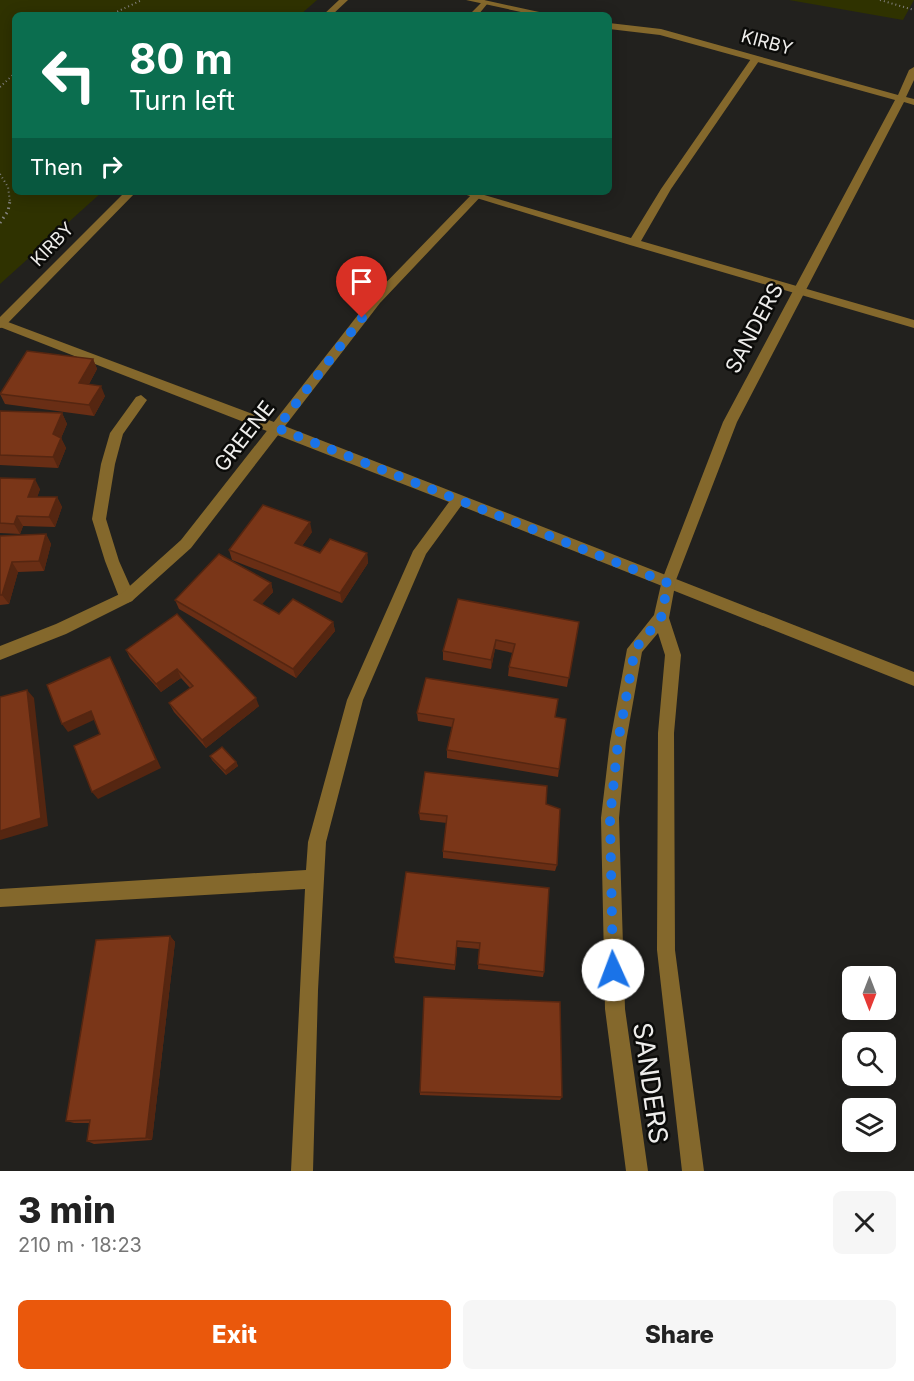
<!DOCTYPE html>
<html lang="en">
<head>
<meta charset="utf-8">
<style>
  body { margin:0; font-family:Inter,sans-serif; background:#f6f6f6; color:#222; height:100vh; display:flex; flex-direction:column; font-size:22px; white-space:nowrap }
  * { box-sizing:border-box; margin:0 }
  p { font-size:20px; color:#767676 }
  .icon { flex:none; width:33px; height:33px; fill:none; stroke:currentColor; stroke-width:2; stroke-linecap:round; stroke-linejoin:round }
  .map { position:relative; height:1171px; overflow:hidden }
  .drawer { display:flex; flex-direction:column; background:#fff; flex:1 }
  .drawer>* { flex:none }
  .top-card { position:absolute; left:12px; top:12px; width:600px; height:183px; border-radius:9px; box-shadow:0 3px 15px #0003; background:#0b6e4f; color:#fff; overflow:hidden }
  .needle { width:39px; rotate:180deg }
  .fabs { position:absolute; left:842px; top:966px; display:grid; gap:12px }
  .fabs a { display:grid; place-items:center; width:54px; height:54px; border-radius:9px; background:#fff; box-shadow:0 3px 15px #0003; font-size:30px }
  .pin { position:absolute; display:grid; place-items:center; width:51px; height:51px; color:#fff; margin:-62px -26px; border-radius:50% 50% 50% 0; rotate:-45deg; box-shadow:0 0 6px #0007 }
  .pin .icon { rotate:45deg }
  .me { position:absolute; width:66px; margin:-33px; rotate:358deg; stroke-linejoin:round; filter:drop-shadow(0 0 4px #0008) }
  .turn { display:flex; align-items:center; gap:21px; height:126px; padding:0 18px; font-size:27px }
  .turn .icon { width:78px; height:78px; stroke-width:2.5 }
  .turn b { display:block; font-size:42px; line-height:51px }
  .then { display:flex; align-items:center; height:57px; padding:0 18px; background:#0003; gap:12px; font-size:22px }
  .round { display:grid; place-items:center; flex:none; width:63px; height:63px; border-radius:9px; background:#f6f6f6 }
  .head { display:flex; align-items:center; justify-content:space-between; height:102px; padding:0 18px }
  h1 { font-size:36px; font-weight:800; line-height:45px }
  .primary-button { display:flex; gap:12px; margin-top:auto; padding:12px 18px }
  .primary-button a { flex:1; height:69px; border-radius:9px; background:#ea580c; color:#fff; font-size:24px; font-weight:800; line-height:69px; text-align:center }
  .primary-button a+a { background:#f6f6f6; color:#222 }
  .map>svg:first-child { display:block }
</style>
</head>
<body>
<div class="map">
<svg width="914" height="1171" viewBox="0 0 914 1171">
  <rect width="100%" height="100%" fill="#22211e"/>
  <path fill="#2f3200" d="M0 0H317L300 15H15V192H102L0 284Z
    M789 0H914L903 20Z"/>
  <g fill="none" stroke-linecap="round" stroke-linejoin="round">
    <path stroke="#848381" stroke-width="2" stroke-dasharray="1 3" stroke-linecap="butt" d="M880 0 914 10
      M110 15 142 0
      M0 87 15 73
      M0 174 8 187 10 202"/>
    <path stroke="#848381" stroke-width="3" stroke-dasharray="1.5 4" stroke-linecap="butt" d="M0 223 8 211 10 201"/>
    <path fill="#84682c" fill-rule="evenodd" d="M484 0 488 3 478 15H469Z
      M753 56 761 58 671 189 641 241 914 320V328L630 245 457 192H474L631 238 661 189Z
      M0 319 282 425 914 672V686L461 506 426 554 363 700 326 842 318 990 313 1171H291L305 889 0 907V889L306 870 308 842 347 700 413 551 449 502 0 327Z
      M141 395 147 400 123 434 115 464 106 519 119 561 135 597 132 601 127 603 122 601 119 597 105 561 92 519 101 464 110 433 136 397Z"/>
    <path fill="#84682c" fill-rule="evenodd" d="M339 0H348L332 15H323Z
      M466 0H484L553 15H535Z
      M609 23 661 29 898 95 909 70 914 67V80L906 97 914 99V105L904 102 737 422 676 580 669 618 681 655 674 733 675 950 704 1171H682L657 950 658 733 665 655 658 633 642 652 626 742 619 818 625 1009 648 1171H626L605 1009 601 818 610 742 627 649 654 615 662 580 723 422 895 100 660 35 609 29Z
      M125 192H136L4 327 0 328V317Z
      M474 192H485L380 303 191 548 132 601 66 634 0 660V646L56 624 122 593 181 540 372 297Z"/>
  </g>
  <path fill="#692e15" d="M93 359 97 369 89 384 105 396 94 416 5 404 0 394Z
    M0 411 62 413 67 424 61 438 66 448 58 468 0 465Z
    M0 478 40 489 37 497H57L62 507 55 527 23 526 20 534 0 533Z
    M312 532 302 546 320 553H367L368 563 342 603 232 560 229 550Z
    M46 534 51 544 44 571 18 572 9 604 0 605V536Z
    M271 583 273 592 262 604 279 614 333 622 335 631 296 678 179 609 175 600Z
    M177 614 259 706 206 748 174 712 169 703 190 688 181 678 161 692 130 658 126 650Z
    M579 622 567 687 508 676 509 667 513 653 495 649 491 669 443 660V651Z
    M417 713 555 717 559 769 558 777 447 758V750L452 727 418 721Z
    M210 756 236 762 238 766 226 775 212 760Z
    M546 804 557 865 555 871 443 858V851L447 823 420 820 419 813Z
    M406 872 544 972 543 977 478 969 479 949 457 947 455 970 395 963 394 957Z
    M170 936 175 942 152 1140 94 1144 87 1141 90 1123H74L66 1121Z
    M420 1092 562 1097 560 1100 420 1095Z"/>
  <path fill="#552611" d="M93 359 97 369 84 393 79 383Z
    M101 386 105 396 94 416 89 405Z
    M62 413 67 424 61 438 66 448 58 468 53 457V434Z
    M35 479 40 489 34 507 28 497Z
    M57 497 62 507 55 527 49 517Z
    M17 516 23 526 20 534 14 524Z
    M310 522 312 532 297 553 295 543Z
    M46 534 51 544 44 571 39 561Z
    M367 553 368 563 342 603 340 593Z
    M12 562 18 572 9 604 2 595Z
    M271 583 273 592 257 609 254 600Z
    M333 622 335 631 296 678 293 669Z
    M496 640 495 649 491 669V660Z
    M110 657 115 666 161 768 98 799 92 792Z
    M177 669 181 678 161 692 156 684Z
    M27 690 34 698 48 826 0 840V831Z
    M256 698 259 706 206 748 202 740Z
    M91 711 96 719 68 732 62 724Z
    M236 762 238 766 226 775 225 771Z
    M170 936 175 942 152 1140 146 1138Z"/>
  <path fill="#7a3618" stroke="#552611" stroke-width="1.5" d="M27 351 93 359 79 383 101 386 89 405 0 394Z
    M0 411 62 413 53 434 61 438 53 457 0 455Z
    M0 478 35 479 28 497H57L49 517 17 516 14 524 0 523Z
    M263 505 310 522 295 543 320 553 330 539 367 553 340 593 229 550Z
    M46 534 39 561 12 562 2 595H0V536Z
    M219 554 271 583 254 600 279 614 293 599 333 622 293 669 175 600Z
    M458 599 579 622 569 678 509 667 515 644 496 640 491 660 443 651Z
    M177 614 256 698 202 740 169 703 193 686 177 669 156 684 126 650Z
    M110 657 156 760 92 792 74 746 100 734 91 711 62 724 47 685Z
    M426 678 558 699 555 717 566 719 559 769 447 750 454 719 417 713Z
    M27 690 41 818 0 831V697Z
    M222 747 236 762 225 771 210 756Z
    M425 772 547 786 546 804 560 809 557 865 443 851 447 816 419 813Z
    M406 872 549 888 544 972 478 964 480 943 457 941 455 965 394 957Z
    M170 936 146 1138 87 1141 90 1120 66 1121 96 940Z
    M424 997 560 1002 562 1097 420 1092Z"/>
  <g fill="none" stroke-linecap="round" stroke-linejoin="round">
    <path stroke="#1a73e8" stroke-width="10" stroke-dasharray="0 18" d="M362 318 277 428 668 583 661 618 635 649 618 742 610 818 613 970"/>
  </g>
  <g text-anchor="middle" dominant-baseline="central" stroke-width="5" stroke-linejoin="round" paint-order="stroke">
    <g font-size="18" fill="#eeedeb" stroke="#0b0b09">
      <text transform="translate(767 42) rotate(15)">KIRBY</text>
      <text transform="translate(52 244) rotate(-46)">KIRBY</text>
    </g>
    <g font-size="21" fill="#eeedeb" stroke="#0b0b09">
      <text transform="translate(754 328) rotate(-62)">SANDERS</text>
      <text transform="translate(244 436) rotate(-52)">GREENE</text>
    </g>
    <g font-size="26" fill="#eeedeb" stroke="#0b0b09">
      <text transform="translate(651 1083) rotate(82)">SANDERS</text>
    </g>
  </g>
</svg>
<div class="fabs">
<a><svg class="needle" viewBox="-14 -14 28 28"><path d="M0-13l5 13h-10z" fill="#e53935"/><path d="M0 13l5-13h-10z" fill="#767676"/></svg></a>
<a><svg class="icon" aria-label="search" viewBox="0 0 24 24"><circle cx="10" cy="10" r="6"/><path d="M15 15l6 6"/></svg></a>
<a><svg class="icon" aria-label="layers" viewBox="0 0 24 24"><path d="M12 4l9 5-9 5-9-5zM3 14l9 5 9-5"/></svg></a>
</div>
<div class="pin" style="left:362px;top:318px;background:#d93025"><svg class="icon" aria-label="arrive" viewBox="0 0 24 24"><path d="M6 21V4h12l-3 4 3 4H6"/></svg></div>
<svg class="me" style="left:613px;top:970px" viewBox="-20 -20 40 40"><circle r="19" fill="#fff"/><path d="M0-13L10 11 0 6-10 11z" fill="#1a73e8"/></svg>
<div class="top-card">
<div class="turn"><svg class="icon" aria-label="left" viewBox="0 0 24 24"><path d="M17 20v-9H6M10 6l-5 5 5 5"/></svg><div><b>80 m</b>Turn left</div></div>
<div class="then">Then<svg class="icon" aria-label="right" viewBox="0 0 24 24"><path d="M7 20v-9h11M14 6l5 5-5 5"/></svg></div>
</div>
</div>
<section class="drawer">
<div class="head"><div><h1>3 min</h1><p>210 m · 18:23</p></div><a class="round"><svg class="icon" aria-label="close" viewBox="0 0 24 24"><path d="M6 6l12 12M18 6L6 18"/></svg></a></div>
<div class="primary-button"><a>Exit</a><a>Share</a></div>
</section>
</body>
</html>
